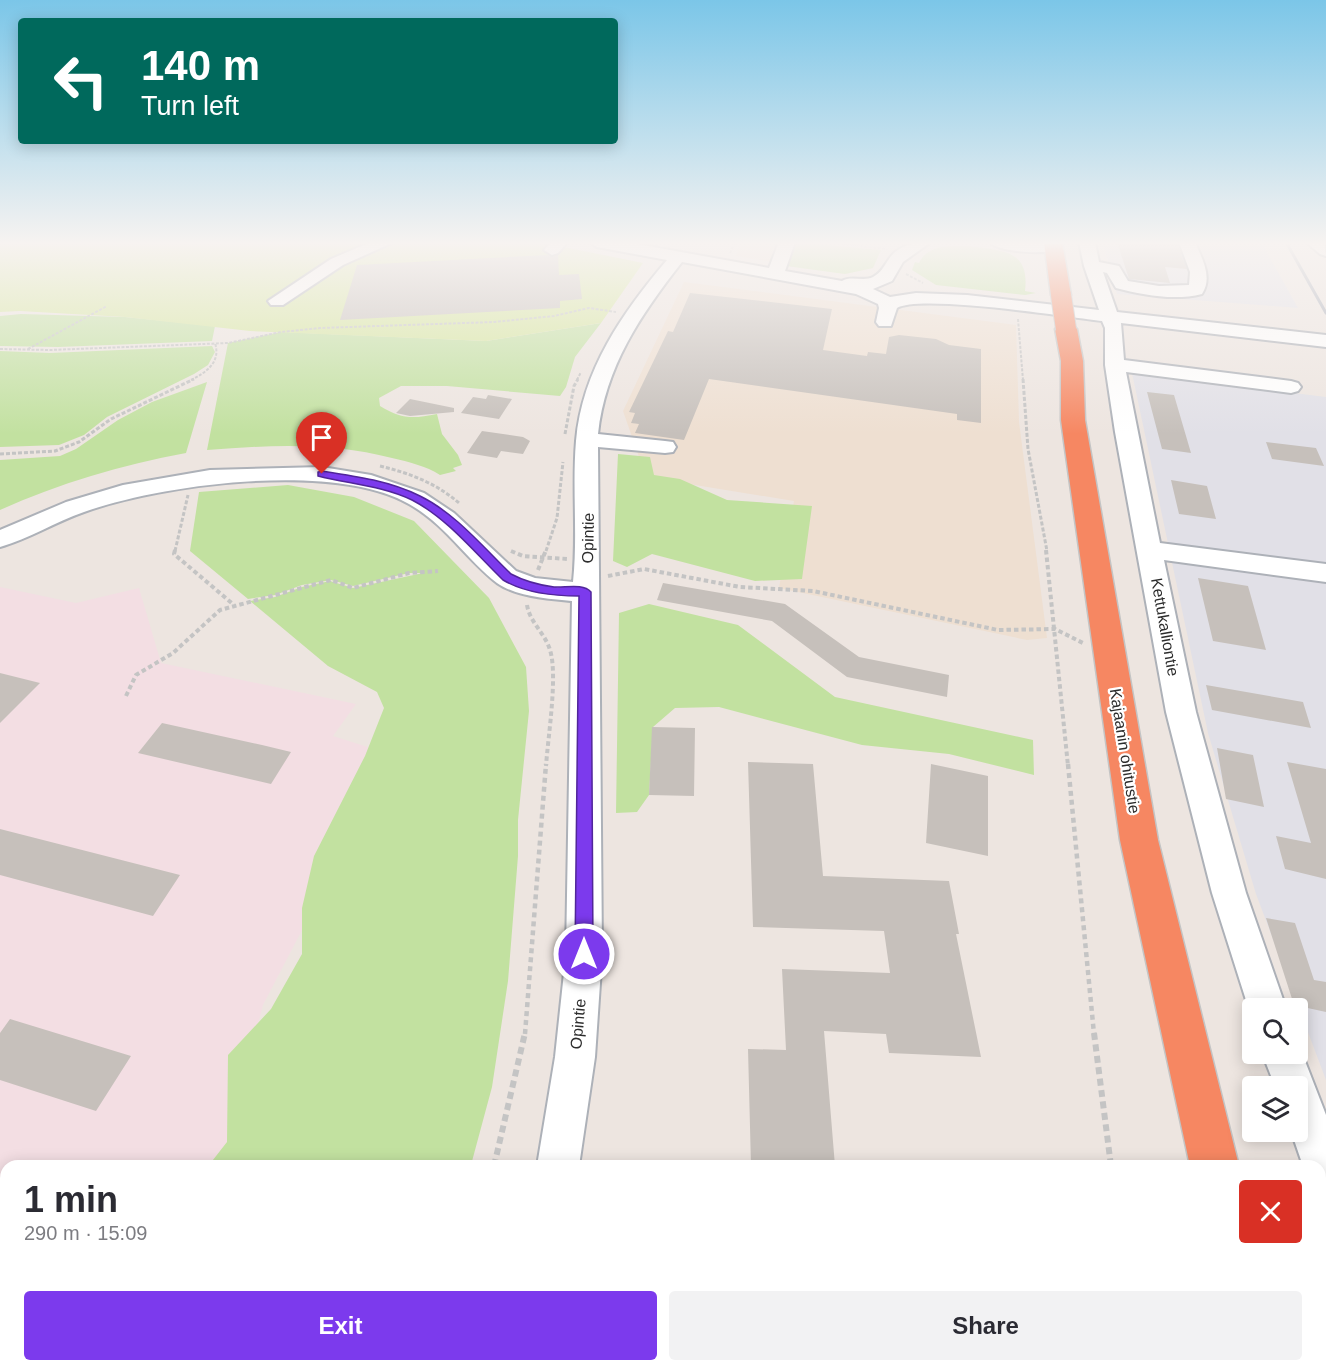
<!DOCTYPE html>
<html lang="en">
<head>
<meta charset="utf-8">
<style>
  body { margin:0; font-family:Arial,sans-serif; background:#f2f2f3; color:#2b2b33; height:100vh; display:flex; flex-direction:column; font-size:22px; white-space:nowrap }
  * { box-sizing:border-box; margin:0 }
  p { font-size:20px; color:#7c7c81 }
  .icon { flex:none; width:33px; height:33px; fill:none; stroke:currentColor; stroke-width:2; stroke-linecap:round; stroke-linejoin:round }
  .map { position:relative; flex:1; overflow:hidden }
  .sheet { position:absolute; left:0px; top:1160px; width:1326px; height:212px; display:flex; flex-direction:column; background:#fff; border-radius:18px 18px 0 0; box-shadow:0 3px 15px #0003 }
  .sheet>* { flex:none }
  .hud { position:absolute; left:18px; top:18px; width:600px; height:126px; border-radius:6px; box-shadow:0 3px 15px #0003; background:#00695c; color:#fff; overflow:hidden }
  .controls { position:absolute; left:1242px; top:998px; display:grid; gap:12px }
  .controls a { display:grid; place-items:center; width:66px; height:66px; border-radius:6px; background:#fff; box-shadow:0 3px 15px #0003; font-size:30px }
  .pin { position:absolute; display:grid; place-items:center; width:51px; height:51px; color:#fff; margin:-62px -26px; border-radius:50% 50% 50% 0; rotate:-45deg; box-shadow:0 0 6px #0007 }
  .pin .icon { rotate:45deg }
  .me { position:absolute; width:66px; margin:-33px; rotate:0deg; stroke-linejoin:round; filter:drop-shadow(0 0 4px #0008) }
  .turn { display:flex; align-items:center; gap:21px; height:126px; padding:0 24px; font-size:27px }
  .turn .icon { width:78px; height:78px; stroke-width:2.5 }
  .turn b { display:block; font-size:42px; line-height:51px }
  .round { display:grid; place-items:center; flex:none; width:63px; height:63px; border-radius:6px; background:#f2f2f3 }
  .summary { display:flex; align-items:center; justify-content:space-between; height:102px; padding:0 24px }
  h1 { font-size:36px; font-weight:700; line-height:45px }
  .button { display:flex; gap:12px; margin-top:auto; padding:12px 24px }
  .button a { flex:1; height:69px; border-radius:6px; background:#7c3aed; color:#fff; font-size:24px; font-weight:700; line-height:69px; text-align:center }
  .button a+a { background:#f2f2f3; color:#2b2b33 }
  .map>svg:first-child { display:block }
</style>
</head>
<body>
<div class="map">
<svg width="1326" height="1370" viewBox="0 0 1326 1370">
  <rect width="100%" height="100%" fill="#ede5e0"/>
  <path fill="#e1e0e7" d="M1261 242 1298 308 1117 294 1103 243Z
    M1132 373 1326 397V1080L1256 894 1208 733Z"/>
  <path fill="#eedfd1" d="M740 242H882L873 268 845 274 736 256Z
    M684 282 1016 325 1019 422 1047 638 1027 640 779 588 794 501 646 477 623 411Z"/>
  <path fill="#f3dee3" d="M0 587 76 603 139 588 161 663 356 704 333 736 393 755 263 1005 221 1165 6 1166V1365H170L169 1370H0Z"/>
  <path fill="#c2e1a0" d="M794 242 881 250 873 268 845 274 786 266Z
    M969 246C1002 251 1030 249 1025 291L1036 293 1025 295 936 285 912 270 915 262 919 263C928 244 950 246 969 246Z
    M21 314 125 317 215 326 212 341 58 347 0 346V316Z
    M601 323 575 357 566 387 560 396 447 386H401L379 398 380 406C401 419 412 419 437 414L442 434 458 455 462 465 453 468 456 471 440 475C426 466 409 462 392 458 330 442 270 445 207 450L228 343 281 332 486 341Z
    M212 346 215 352 208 365 194 374 107 417 84 435 59 445 0 447V351L50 353Z
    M207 382 186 453C121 465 60 483 0 510V460L60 456 76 449 118 420 152 402Z
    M618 454 650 457 654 475 680 479 727 500 812 506 802 579 755 581 652 554 627 567 613 561Z
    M288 485 354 497 414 521 489 598 526 667 529 711 518 820V856L508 981 492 1087 471 1165H209L227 1142 228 1055 271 1009 302 954V908L314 856 365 756 384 708 377 692 328 666 250 601 275 597 302 587 330 581 353 588 423 573H409L353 586 331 580 302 585 275 595 248 599 190 551 199 492Z
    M649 604 738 625 835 697 1033 740 1034 775 949 754 862 745 719 707 675 708 653 727 649 795 637 812 616 813 619 613Z
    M177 1365H391L388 1370H175Z"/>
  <path fill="#d5e79c" d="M0 242H539L643 263 601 323 486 341 250 331 125 317 20 311 0 312Z"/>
  <path fill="#c6c0bb" d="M1117 242 1177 243 1187 269 1165 267 1170 283 1129 279Z
    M548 255 553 257 558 255 559 275 579 274 582 299 560 301V308L340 320 357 265Z
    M690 293 832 309 823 350 867 356 868 352 886 354 889 337 899 335 936 339 949 345 981 349V423L957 420V414L709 379 684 440 635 433 639 424 631 423 635 413 629 412 668 331 673 332Z
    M1147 392 1174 395 1191 453 1162 449Z
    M488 395 512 399 499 419 461 413 473 397 486 399Z
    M410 399 454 408V412L410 416 396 413Z
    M482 431 523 437 530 441 523 454 501 451 497 458 467 453Z
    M1266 442 1316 448 1324 466 1272 459Z
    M1171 480 1207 486 1216 519 1179 514Z
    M1198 578 1248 586 1266 650 1213 641Z
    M663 583 785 604 859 657 949 675 947 697 847 677 772 621 657 600Z
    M0 673 40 683 0 723Z
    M1206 685 1303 702 1311 728 1212 710Z
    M162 723 262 745 291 752 271 784 138 753Z
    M652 727 695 728 694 796 649 795Z
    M1217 748 1253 755 1264 807 1226 799Z
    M748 762 813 764 823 876 949 881 959 934H956L981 1057 889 1053 886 1034 824 1031 835 1166H751L748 1049 786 1050 782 969 890 973 884 931 753 927Z
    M1287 762 1326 769V879L1285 869 1276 836 1311 843Z
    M931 764 988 776V856L926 843Z
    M0 829 180 875 153 916 0 875Z
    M1266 918 1295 923 1314 980 1326 982V1012L1294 1005Z
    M10 1019 131 1056 96 1111 0 1080V1033Z"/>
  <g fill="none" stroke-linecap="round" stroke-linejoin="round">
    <defs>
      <path id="minor" d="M371 242H394L343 265 283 305H271L268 301 331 259Z
        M551 242H568L558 253 552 255 544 250Z
        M589 242H626L769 268 779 242H795L785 271 842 281C851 275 863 282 873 277 881 273 884 266 889 259 898 245 915 242 931 242L903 262 892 281 873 289 890 297 916 293 967 295 1099 310 1084 266 1079 242H1095L1099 262 1119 266 1128 281 1159 286 1189 285 1190 272 1179 242H1195C1202 259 1213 277 1202 294 1174 301 1143 295 1116 288L1107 273 1103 272 1117 312 1326 335V347L1121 323 1124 360 1291 381 1298 383 1301 387 1298 391 1291 393 1126 372 1160 543 1326 564V582L1164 560 1196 712 1246 893 1286 1008H1252V1019L1212 893 1166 712 1115 432 1105 365V328L1102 321C1068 317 920 294 897 308L891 326H879L876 322 879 308 878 304 856 294 682 262C641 314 605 367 598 434L665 441 673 442 676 447 673 452 665 453 598 447 602 954 595 1057 579 1166H537L555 1057 566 954 572 601C549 599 517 597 497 583 466 559 445 524 409 504 335 461 162 484 84 512 55 522 29 539 0 547V530L66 502 123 485 210 470 322 467 371 475 424 493 454 513 516 571 535 578 573 582C578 535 572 488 576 441 582 370 623 312 667 260L597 247Z
        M989 242H1055L1062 247 1060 250C1044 254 1001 253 989 242Z
        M1306 242H1325L1326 256 1320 254Z
        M1298 1043 1326 1115V1192L1320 1190V1166H1303L1291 1131H1298V1086H1275L1262 1053H1298Z
        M473 1365H521L519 1370H471Z"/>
      <path id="highway" d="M1044 242H1062L1071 295 1068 299H1054L1051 295Z
        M1066 323 1073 325 1077 329 1083 361 1085 420 1158 840 1239 1166H1190L1120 840 1061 420V361L1055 329 1059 325Z
        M1219 1365H1309L1310 1370H1221Z"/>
    </defs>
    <use href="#minor" stroke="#adb1b8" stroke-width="4"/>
    <use href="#highway" stroke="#c4c4c4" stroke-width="3"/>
    <path stroke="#c4c4c4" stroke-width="2" stroke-dasharray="3 1.5" stroke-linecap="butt" d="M824 242 887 249
      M730 253 735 242
      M906 274 923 283
      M1018 319 1023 380
      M0 349 50 350 228 343 281 332 320 328 494 322 554 316 589 308 616 312
      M28 349 107 306
      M191 380C207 372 221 362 215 343
      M577 380 581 372"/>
    <path stroke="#c4c4c4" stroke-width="3" stroke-dasharray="4 2" stroke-linecap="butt" d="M1023 379 1028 449 1047 551
      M565 434 574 386 578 379
      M0 454 55 451 79 442 111 419 194 379
      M380 466C409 473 436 483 459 503
      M175 551 188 495
      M546 551 557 518 563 462"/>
    <path stroke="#c4c4c4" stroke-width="4" stroke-dasharray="4.5 3" stroke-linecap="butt" d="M175 550 174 554 234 605
      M1046 550 1068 766
      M511 551 523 556 568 559
      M538 570 546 550
      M608 576 644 569 740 587 813 591 998 630 1055 629 1083 643
      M527 605C530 623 545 633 550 650 558 675 548 737 546 766
      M126 696 136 675 173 653 220 610 331 580 353 588 409 573 438 571"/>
    <path stroke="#c4c4c4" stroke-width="4.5" stroke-dasharray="5 4" stroke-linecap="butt" d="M1068 764 1094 1034
      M525 1034 546 764"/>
    <path stroke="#c4c4c4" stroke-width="6" stroke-dasharray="7 4.5" stroke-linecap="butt" d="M1094 1033 1111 1166
      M494 1166 525 1033
      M1144 1365 1145 1370
      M413 1370 415 1365"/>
    <use href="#minor" fill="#fff" fill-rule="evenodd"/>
    <use href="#highway" fill="#f68762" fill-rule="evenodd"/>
    <path stroke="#a3a9b6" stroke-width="3" d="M1286 242 1326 313"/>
    <defs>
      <path id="highway-bridge" d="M1061 295 1066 329"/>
    </defs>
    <use href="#highway-bridge" stroke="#c4c4c4" stroke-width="22" stroke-linecap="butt"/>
    <use href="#highway-bridge" stroke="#f68762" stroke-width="20"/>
  </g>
  <linearGradient id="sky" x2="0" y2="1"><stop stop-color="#7bc6e8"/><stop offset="0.56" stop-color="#f7f3f1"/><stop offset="1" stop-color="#f7f3f1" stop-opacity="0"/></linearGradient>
  <rect width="1326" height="434" fill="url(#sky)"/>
  <path fill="#7c3aed" stroke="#51269a" stroke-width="1.5" d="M322 471C355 476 390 481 420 496 455 513 483 547 511 574 524 581 539 585 554 587 565 588 583 583 591 592L593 954 590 960 584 962 578 960 575 954 579 596C553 596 525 593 503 580 475 553 447 518 412 500 383 486 350 484 318 476V472Z"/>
  <g text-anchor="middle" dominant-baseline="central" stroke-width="4.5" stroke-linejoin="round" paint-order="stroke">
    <g font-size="16" fill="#2d2d2d" stroke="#fff">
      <text transform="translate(588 538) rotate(-89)">Opintie</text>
      <text transform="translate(1165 627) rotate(80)">Kettukalliontie</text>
      <text transform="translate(1125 751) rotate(81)">Kajaanin ohitustie</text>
      <text transform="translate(578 1024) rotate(-85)">Opintie</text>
    </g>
  </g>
</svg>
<div class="controls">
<a><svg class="icon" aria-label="search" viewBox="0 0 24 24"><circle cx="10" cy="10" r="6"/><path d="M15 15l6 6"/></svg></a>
<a><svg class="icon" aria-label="layers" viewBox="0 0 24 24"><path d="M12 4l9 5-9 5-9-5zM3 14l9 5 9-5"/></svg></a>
</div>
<div class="pin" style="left:322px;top:474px;background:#d93025"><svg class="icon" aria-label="arrive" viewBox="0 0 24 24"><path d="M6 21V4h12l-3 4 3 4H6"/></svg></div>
<svg class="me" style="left:584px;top:954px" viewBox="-20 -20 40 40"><circle r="17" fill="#7c3aed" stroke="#fff" stroke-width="3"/><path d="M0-11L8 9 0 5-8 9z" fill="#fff"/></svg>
<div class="hud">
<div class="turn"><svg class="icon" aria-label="left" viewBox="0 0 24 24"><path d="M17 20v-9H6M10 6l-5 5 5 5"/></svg><div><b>140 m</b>Turn left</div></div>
</div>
<section class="sheet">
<div class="summary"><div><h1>1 min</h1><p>290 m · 15:09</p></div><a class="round" style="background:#d93025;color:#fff"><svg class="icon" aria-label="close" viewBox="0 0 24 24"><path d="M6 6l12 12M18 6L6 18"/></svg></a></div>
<div class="button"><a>Exit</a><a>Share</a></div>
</section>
</div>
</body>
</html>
